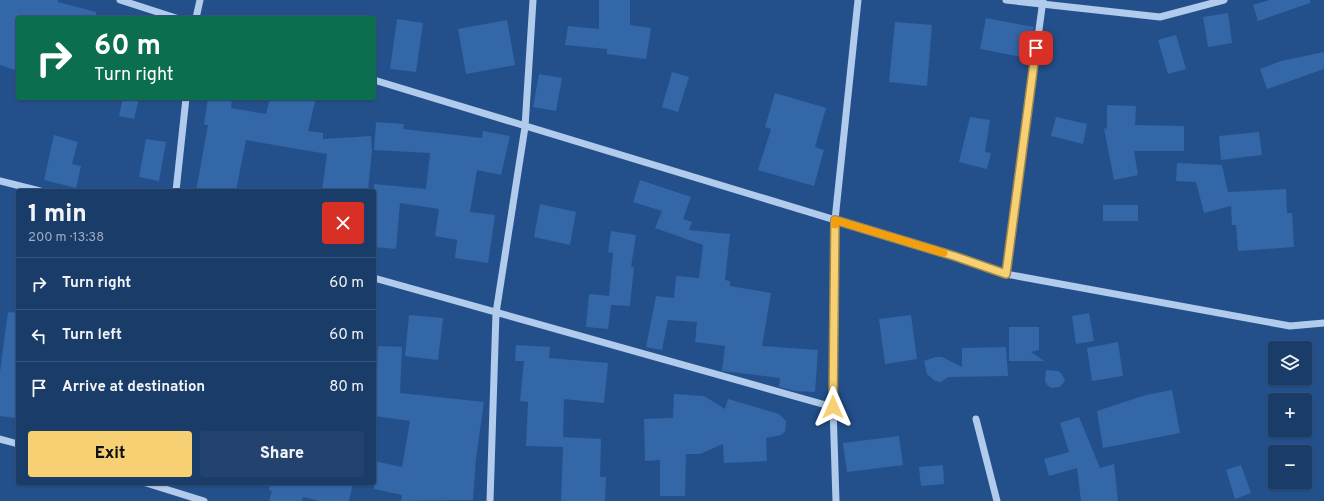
<!DOCTYPE html>
<html lang="en">
<head>
<meta charset="utf-8">
<style>
  body { margin:0; font-family:Overpass,sans-serif; background:#23436e; color:#f1f3f6; height:100vh; display:flex; flex-direction:column; font-size:15px; white-space:nowrap }
  * { box-sizing:border-box; margin:0 }
  p { font-size:13px; color:#9fadc0 }
  .icon { flex:none; width:22px; height:22px; fill:none; stroke:currentColor; stroke-width:2; stroke-linecap:round; stroke-linejoin:round }
  .map { position:relative; flex:1; overflow:hidden }
  .details { position:absolute; left:16px; top:189px; width:360px; height:296px; display:flex; flex-direction:column; background:#1a3c68; border-radius:4px; box-shadow:0 1px 3px #0004,0 0 0 1px #38567c }
  .details>* { flex:none }
  .banner { position:absolute; left:16px; top:16px; width:360px; height:84px; border-radius:4px; box-shadow:0 1px 3px #0004,0 0 0 1px #38567c; background:#0b6e4f; color:#fff; overflow:hidden }
  .buttons { position:absolute; left:1268px; top:341px; display:grid; gap:8px }
  .buttons a { display:grid; place-items:center; width:44px; height:44px; border-radius:4px; background:#1a3c68; box-shadow:0 1px 3px #0004,0 0 0 1px #38567c; font-size:20px }
  .pin { position:absolute; display:grid; place-items:center; width:34px; height:34px; color:#fff; margin:-17px; border-radius:8px; box-shadow:0 2px 6px #0006 }
  .me { position:absolute; width:44px; margin:-22px; rotate:0deg; stroke-linejoin:round; filter:drop-shadow(0 0 3px #0008) }
  .turn { display:flex; align-items:center; gap:14px; height:84px; padding:0 12px; font-size:18px }
  .turn .icon { width:52px; height:52px; stroke-width:2.5 }
  .turn b { display:block; font-size:28px; line-height:34px }
  .round { display:grid; place-items:center; flex:none; width:42px; height:42px; border-radius:4px; background:#23436e }
  .summary { display:flex; align-items:center; justify-content:space-between; height:68px; padding:0 12px }
  h1 { font-size:24px; font-weight:800; line-height:30px }
  .button { display:flex; gap:8px; margin-top:auto; padding:8px 12px }
  .button a { flex:1; height:46px; border-radius:4px; background:#f6d073; color:#111; font-size:16px; font-weight:800; line-height:46px; text-align:center }
  .button a+a { background:#23436e; color:#f1f3f6 }
  ul { padding:0; list-style:none }
  li { display:flex; align-items:center; gap:12px; height:52px; padding:0 12px; border-top:1px solid #38567c }
  li div { flex:1 }
  li b { display:block; font-size:15px }
  li em { font-style:normal }
  .map>svg:first-child { display:block }
</style>
</head>
<body>
<div class="map">
<svg width="1324" height="501" viewBox="0 0 1324 501">
  <rect width="100%" height="100%" fill="#23508b"/>
  <path fill="#3367a8" d="M0 0H58V2L96 12V18H18V71L0 65Z
    M599 0H630V25L651 28 646 59 607 54V49L565 45 568 26 599 29Z
    M1269 0H1310V3L1258 21 1253 5Z
    M1228 13 1232 43 1208 47 1203 17Z
    M986 18 1034 27 1028 58 980 49Z
    M397 19 423 23 416 72 390 69Z
    M507 20 515 65 466 74 458 29Z
    M895 22 932 25 927 86 889 82Z
    M1176 35 1186 69 1168 74 1158 40Z
    M1324 52V69L1267 89 1260 69 1281 61Z
    M672 72 689 77 678 112 662 107Z
    M539 74 562 78 556 111 533 107Z
    M775 93 826 108 815 147 824 150 814 186 758 170 771 129 765 127Z
    M123 98H139L134 119 119 116Z
    M208 98H232L231 108 266 114 270 98H316L308 131 323 133V139L371 136 372 150 368 191H322L327 154 246 140 236 191H196L208 125H204Z
    M1107 105 1136 106 1135 125 1184 126V151H1134L1138 175 1114 180 1104 128 1107 129Z
    M970 117 990 120 985 152 991 153 987 169 959 162Z
    M1056 117 1087 124 1083 144 1051 136Z
    M376 122 404 124 403 129 482 138 483 131 510 136 501 175 477 170 470 212 495 215 488 263 455 258 457 240 435 236 439 209 400 203 396 249 374 247V184L426 189 430 153 374 150Z
    M1259 132 1262 155 1221 160 1219 136Z
    M54 135 78 142 72 164 81 166 76 188 44 180Z
    M146 139 166 142 159 181 139 177Z
    M1177 163 1222 165 1228 192 1286 189 1287 213H1292L1294 247 1238 251 1236 225H1232L1231 206 1204 213 1196 182 1176 181Z
    M640 180 691 197 683 219 692 222 689 230 730 234 725 280 730 281V286L771 293 762 346 818 350 815 392 795 391 779 387 780 378 722 371 725 346 695 342 697 322 668 320 662 350 646 347 656 296 674 298 676 276 699 278 703 245 655 228 662 211 633 202Z
    M540 204 576 212 570 245 534 237Z
    M1103 205H1138V221H1103Z
    M611 231 636 235 631 267H634L630 306 611 305 608 329 586 327 589 294 609 296 613 253 608 252Z
    M8 312 18 313V395L15 418 0 416V372Z
    M1089 313 1094 341 1076 344 1072 316Z
    M409 315 443 318 438 360 405 356Z
    M911 315 917 359 885 364 879 319Z
    M1009 327H1039V350L1031 352 1044 361H1009Z
    M1118 342 1123 376 1092 381 1087 348Z
    M516 345 550 347 549 358 608 363 604 403 564 399 563 437 601 439 600 477H606L605 501H561L563 447 526 446 528 402 520 401 524 361H515Z
    M378 346 402 347 400 393 484 402 476 458 473 500 401 501 402 495 374 489V461L402 467 410 421 374 416V392H376Z
    M1006 347 1008 376 948 377 941 382 935 381 927 374 924 361 936 357H942L962 367V348Z
    M1046 370 1058 371 1062 374 1065 381 1060 387 1051 388 1047 385 1045 381Z
    M1172 390 1180 433 1103 448 1097 411 1146 395Z
    M674 394 704 396 725 409 728 399 779 414 786 421 785 432 781 435 766 438 767 461 724 463 723 444 700 454H686L685 496H660V460L645 461 644 419 673 418Z
    M1079 417 1100 468 1114 464 1118 501H1081L1077 468 1049 476 1044 459 1069 452 1060 423Z
    M899 436 903 465 847 472 843 443Z
    M943 465 944 484 921 486 919 467Z
    M1241 465 1251 493 1235 499 1226 470Z
    M270 483H353L349 501H320L303 497 302 501H269L272 491 269 490Z"/>
  <g fill="none" stroke-linecap="round" stroke-linejoin="round">
    <path stroke="#b0cbeb" stroke-width="7" d="M120 0 176 18
      M1006 0 1160 17 1224 0
      M196 18 200 0
      M374 80 954 256 1006 274 1290 326 1324 323
      M0 181 40 191
      M176 191 186 98
      M1006 274 1043 0
      M374 278 833 407
      M976 419 997 501
      M0 439 18 444
      M146 483 204 501
      M490 501 496 313 525 127 533 0
      M836 501 833 407 835 220 858 0"/>
  </g>
  <g fill="none" stroke-linecap="round" stroke-linejoin="round">
    <defs>
      <path id="route" d="M833 407 835 220 954 256 1006 274 1036 48"/>
    </defs>
    <use href="#route" stroke="#a0874b" stroke-width="10"/>
    <use href="#route" stroke="#f6d073" stroke-width="7"/>
    <path stroke="#f59e0b" stroke-width="7" d="M835 225V220L944 253"/>
  </g>
</svg>
<div class="buttons">
<a><svg class="icon" aria-label="layers" viewBox="0 0 24 24"><path d="M12 4l9 5-9 5-9-5zM3 14l9 5 9-5"/></svg></a>
<a>+</a>
<a>−</a>
</div>
<div class="pin" style="left:1036px;top:48px;background:#d93025"><svg class="icon" aria-label="arrive" viewBox="0 0 24 24"><path d="M6 21V4h12l-3 4 3 4H6"/></svg></div>
<svg class="me" style="left:833px;top:407px" viewBox="-20 -20 40 40"><path d="M0-17L14 15 0 8-14 15z" fill="#f6d073" stroke="#fff" stroke-width="4"/></svg>
<div class="banner">
<div class="turn"><svg class="icon" aria-label="right" viewBox="0 0 24 24"><path d="M7 20v-9h11M14 6l5 5-5 5"/></svg><div><b>60 m</b>Turn right</div></div>
</div>
<section class="details">
<div class="summary"><div><h1>1 min</h1><p>200 m · 13:38</p></div><a class="round" style="background:#d93025;color:#fff"><svg class="icon" aria-label="close" viewBox="0 0 24 24"><path d="M6 6l12 12M18 6L6 18"/></svg></a></div>
<ul>
<li><svg class="icon" aria-label="right" viewBox="0 0 24 24"><path d="M7 20v-9h11M14 6l5 5-5 5"/></svg><div><b>Turn right</b></div><em>60 m</em></li>
<li><svg class="icon" aria-label="left" viewBox="0 0 24 24"><path d="M17 20v-9H6M10 6l-5 5 5 5"/></svg><div><b>Turn left</b></div><em>60 m</em></li>
<li><svg class="icon" aria-label="arrive" viewBox="0 0 24 24"><path d="M6 21V4h12l-3 4 3 4H6"/></svg><div><b>Arrive at destination</b></div><em>80 m</em></li>
</ul>
<div class="button"><a>Exit</a><a>Share</a></div>
</section>
</div>
</body>
</html>
